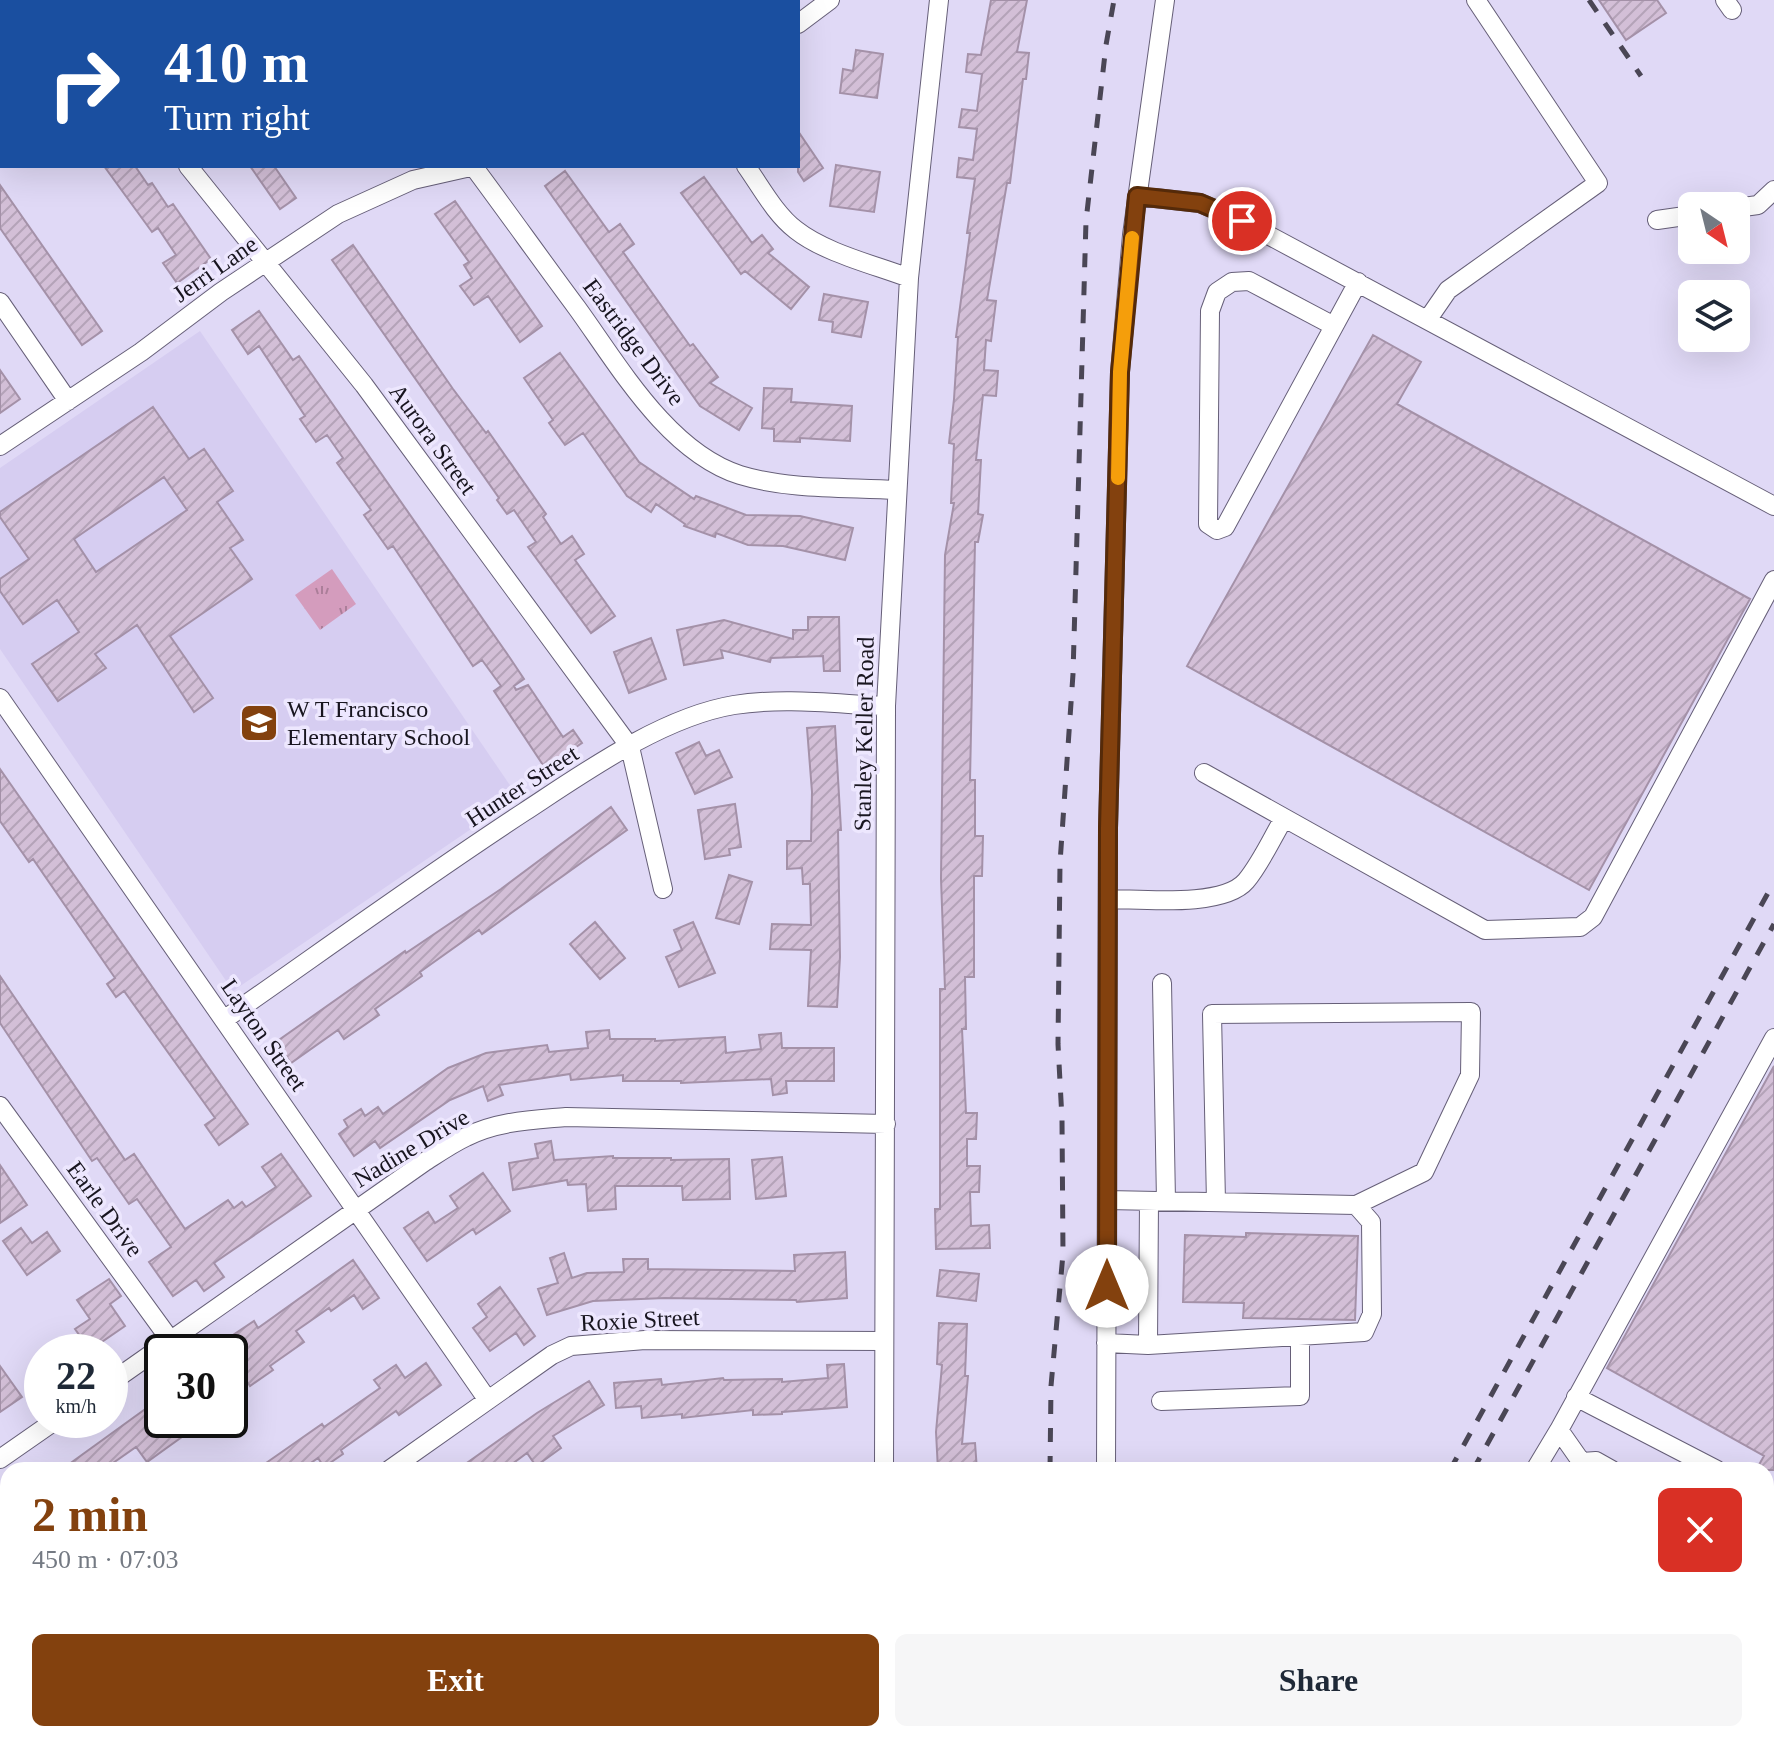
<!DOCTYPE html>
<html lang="en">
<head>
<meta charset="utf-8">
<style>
  body { margin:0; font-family:"Times New Roman",serif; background:#f6f6f7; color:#1f2937; height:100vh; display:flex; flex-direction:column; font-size:30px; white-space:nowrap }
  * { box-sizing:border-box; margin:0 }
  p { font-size:26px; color:#747a83 }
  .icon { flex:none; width:44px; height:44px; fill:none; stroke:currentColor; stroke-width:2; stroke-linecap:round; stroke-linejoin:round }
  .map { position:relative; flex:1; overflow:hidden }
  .details { position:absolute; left:0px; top:1462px; width:1774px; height:280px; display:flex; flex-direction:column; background:#fff; border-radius:24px 24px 0 0; box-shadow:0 8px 32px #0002 }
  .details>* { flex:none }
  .hud { position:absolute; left:0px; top:0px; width:800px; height:168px; box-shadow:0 8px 32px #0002; background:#1a4fa0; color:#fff; overflow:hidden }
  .needle { width:52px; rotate:145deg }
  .fabs { position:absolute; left:1678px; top:192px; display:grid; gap:16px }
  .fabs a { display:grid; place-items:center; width:72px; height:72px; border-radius:12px; background:#fff; box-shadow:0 8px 32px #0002; font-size:40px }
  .speed { position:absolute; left:24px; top:1334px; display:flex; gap:16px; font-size:40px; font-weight:700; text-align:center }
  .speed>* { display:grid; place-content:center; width:104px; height:104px; border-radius:50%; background:#fff; box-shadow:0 8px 32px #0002; line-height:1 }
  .speed small { font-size:20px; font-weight:400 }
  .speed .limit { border:4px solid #111; border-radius:12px; background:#fff; color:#111 }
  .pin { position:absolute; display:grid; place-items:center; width:68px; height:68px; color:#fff; margin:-34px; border:4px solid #fff; border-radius:50%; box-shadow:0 2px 8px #0007 }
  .me { position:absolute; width:88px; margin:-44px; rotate:0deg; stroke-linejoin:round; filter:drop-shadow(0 0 6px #0008) }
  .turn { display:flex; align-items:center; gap:28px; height:168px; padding:0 32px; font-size:36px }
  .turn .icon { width:104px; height:104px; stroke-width:2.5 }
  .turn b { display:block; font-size:56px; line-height:68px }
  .round { display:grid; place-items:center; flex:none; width:84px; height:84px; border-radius:12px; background:#f6f6f7 }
  .head { display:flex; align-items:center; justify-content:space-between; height:136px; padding:0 32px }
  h1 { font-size:48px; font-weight:700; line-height:60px; color:#83410e }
  .action { display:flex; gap:16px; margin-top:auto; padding:16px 32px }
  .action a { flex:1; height:92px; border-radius:12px; background:#83410e; color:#fff; font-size:32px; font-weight:700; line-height:92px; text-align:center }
  .action a+a { background:#f6f6f7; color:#1f2937 }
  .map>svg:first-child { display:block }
</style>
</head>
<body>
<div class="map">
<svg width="1774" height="1742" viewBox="0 0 1774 1742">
  <defs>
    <pattern id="grass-tufts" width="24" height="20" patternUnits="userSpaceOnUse" patternTransform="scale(2)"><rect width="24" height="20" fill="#d49cbd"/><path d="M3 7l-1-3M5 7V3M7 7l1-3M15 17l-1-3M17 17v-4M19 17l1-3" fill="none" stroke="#ab7e99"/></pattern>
    <pattern id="building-hatch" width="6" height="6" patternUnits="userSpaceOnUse" patternTransform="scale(2)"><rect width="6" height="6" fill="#d3bfd7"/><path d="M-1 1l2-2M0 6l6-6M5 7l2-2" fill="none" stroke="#b4a3b8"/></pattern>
  </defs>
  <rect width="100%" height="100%" fill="#e0d9f6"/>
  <path fill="#d6cdf1" d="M200 331 518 797 233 991 0 649V468Z"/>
  <path fill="url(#grass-tufts)" d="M332 569 356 604 320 630 295 595Z"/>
  <path fill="url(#building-hatch)" stroke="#a491a8" stroke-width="2" fill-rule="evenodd" d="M991 0H1027L1017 52 1029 53 1026 79H1023L1010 183H1007L987 300 996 301 991 341 986 340 984 370 998 371 996 396 983 395 976 460H981L978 514 983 515 978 542H975L970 780H975V836H983L982 876H974V977H965L966 1029H962L966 1113H977L976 1139H967V1166H980L979 1192H970L971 1226 989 1225 990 1248 936 1249 935 1209H940V989H945L941 879 945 555 954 503H951L954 444 949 443 954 399 958 337H956L970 233H967L975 179 957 177 959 158 973 160 977 129 959 127 962 109 977 111 982 74 966 72 968 54 981 55Z
    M1599 0H1657L1666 13 1626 40Z
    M856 50 883 54 877 98 840 93 843 69 853 71Z
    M798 131 823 168 804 181 798 172Z
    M836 165 880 172 874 212 830 206Z
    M104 166H135L148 185 152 183 168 207 173 204 211 259 177 283 163 263 176 255 158 228 152 232Z
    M250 166H274L296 198 280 209Z
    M565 171 609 232 620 224 634 244 623 252 690 346 693 344 718 377 710 383 752 408 739 430 700 406 545 186Z
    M704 177 752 243 762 235 773 249 768 253 809 287 791 309 745 271 741 274 681 193Z
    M0 185 102 331 82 345 0 228Z
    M455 201 542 326 520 342 488 296 474 305 460 286 472 278 464 265 469 262 435 214Z
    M353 245 453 389 486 433 488 431 546 514 543 517 561 544 572 536 584 554 575 560 615 616 591 633 528 547 536 542 514 510 507 514 497 500 499 498 332 260Z
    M824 294 868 302 861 337 832 332 833 322 819 320Z
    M259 311 293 360 299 356 510 658 524 679 514 686 516 690 528 685 563 737 573 730 582 743 545 768 494 691 501 686 482 660 473 666 393 546 388 549 364 515 371 510 337 463 343 458 327 435 316 442 300 419 305 416 259 346 248 354 232 330Z
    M1373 335 1421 362 1397 404 1750 599 1589 890 1187 666Z
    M560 353 639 462 694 499 696 496 746 515 800 516 853 528 845 560 783 546 748 545 716 533 715 537 684 526 685 524 656 504 651 512 627 496 583 433 565 445 549 423 553 420 524 378Z
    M0 370 20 399 0 413Z
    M764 388 792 389 791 402 852 406 850 441 800 438V442L774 441V429L762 428Z
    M153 407 189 459 204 449 233 491 217 502 243 540 230 548 252 579 170 636 213 698 194 712 137 625 95 654 106 668 58 701 32 664 79 632 57 600 23 624 0 591V579L29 559 0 517V512ZM164 477 187 510 96 572 74 539Z
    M808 617H839L840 671H824L823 656 771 658 770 662 721 650 723 658 684 665 677 630 724 620 793 639V630H808Z
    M651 638 666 679 629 693 614 652Z
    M835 726 841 830H838L840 957 837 1007 808 1006 811 950 770 949 772 924 811 925 810 884H803L802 868 787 869V841H811L812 792 807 728Z
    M699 742 706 756 719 750 732 777 695 794 676 753Z
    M0 769 248 1124 219 1145 205 1125 215 1118 124 991 116 997 107 984 115 978 33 859 29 862 0 821Z
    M735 804 741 847 729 849 730 855 705 859 698 810Z
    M611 807 627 830 482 934 479 930 420 972 422 976 375 1009 379 1015 344 1039 338 1030 291 1063 276 1042 405 951 406 953 501 889Z
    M729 875 752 882 739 924 716 918Z
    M595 922 625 958 600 979 570 944Z
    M693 922 715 973 679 987 666 957 682 950 674 930Z
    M0 976 125 1160 134 1154 185 1229 228 1200 234 1208 242 1202 246 1207 276 1187 262 1167 281 1154 311 1196 214 1263 224 1277 204 1291 196 1280 173 1296 149 1262 171 1247 137 1199 129 1204 97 1158 92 1161 0 1023Z
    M609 1030 610 1039H655V1041L725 1037 726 1053 761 1049 759 1035 781 1033 782 1048H834V1081H786L787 1093 773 1095 771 1079 681 1083V1081H623V1075L571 1080 570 1074 499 1085 503 1095 488 1101 483 1086 450 1100 380 1148 375 1141 354 1156 339 1134 348 1127 344 1120 361 1109 365 1116 378 1107 383 1114 448 1068 486 1053 547 1045 549 1052 588 1048 586 1032Z
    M1774 1066V1470H1756L1764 1456 1607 1368Z
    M551 1141 554 1160 613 1156V1158H671V1160L729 1159 730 1199 683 1200 682 1186H615L616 1209 588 1211 586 1184 568 1185 567 1180 513 1190 509 1163 538 1158 535 1144Z
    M782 1157 786 1196 756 1199 752 1160Z
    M0 1165 27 1205 0 1223Z
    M483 1173 510 1211 476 1234 473 1229 427 1261 404 1228 428 1212 435 1223 458 1208 450 1196Z
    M21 1228 32 1243 47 1232 60 1251 27 1275 3 1241Z
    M1246 1233 1358 1236 1355 1320 1243 1318 1244 1303 1183 1302 1185 1235 1246 1237Z
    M845 1252 847 1298 797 1302 796 1300 665 1298 593 1301 547 1315 538 1289 558 1283 550 1258 564 1253 572 1278 587 1273 624 1272 623 1259H648V1269L795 1271 794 1255Z
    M353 1260 379 1298 363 1309 354 1295 331 1311 329 1308 296 1331 304 1342 270 1366 273 1370 250 1386 244 1377 230 1386V1352L237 1347 230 1337 254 1321 258 1328Z
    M940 1270 979 1274 976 1301 937 1296Z
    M109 1279 121 1296 110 1304 125 1326 90 1350 75 1329 90 1319 77 1300Z
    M500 1287 535 1336 524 1345 516 1333 490 1351 473 1328 487 1317 478 1304Z
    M939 1323 967 1324 965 1376H968L962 1444 975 1443 977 1470H938L936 1432 942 1365 937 1364Z
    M426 1363 441 1385 399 1415 396 1411 341 1450 343 1454 324 1467 318 1458 301 1470H256L322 1424 324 1427 380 1388 374 1380 396 1365 405 1378Z
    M844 1364 847 1407 782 1412V1414L753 1415V1410L682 1418V1414L642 1418 641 1406 616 1408 614 1383 661 1379 662 1385 723 1378 724 1380 782 1379V1382L828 1378 827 1365Z
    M0 1366 22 1397 0 1412Z
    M589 1381 604 1405 553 1436 561 1448 536 1466 527 1453 504 1470H457L537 1413Z
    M162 1397V1420H176L186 1434 147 1462 136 1447 103 1470H61Z"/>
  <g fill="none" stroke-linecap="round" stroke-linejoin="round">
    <defs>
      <path id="minor" d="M68 0 69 2
        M348 0 350 2
        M629 0 630 2
        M1725 0 1732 10
        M798 24 830 0
        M188 166 364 385 630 747 663 889
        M473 166C508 213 542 261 577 308 619 366 668 452 740 475 789 490 846 487 897 490
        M746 166C761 187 775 214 796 230 825 253 875 265 909 278
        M1137 196 1200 203 1242 221 1774 506
        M1736 208 1758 205 1774 190
        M1657 220 1692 215
        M0 302 68 401
        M1428 319 1448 290 1598 183 1476 0
        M1334 326 1249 281 1232 282 1217 292 1210 311 1208 524 1217 530 1225 527 1358 282
        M0 446 141 352 221 292 338 214 413 180 475 166
        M0 698 487 1399
        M1204 773 1485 930 1580 927 1593 917 1774 580
        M1108 899C1141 899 1223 908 1246 881 1261 863 1272 838 1284 818
        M1162 983 1166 1201
        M225 1019C324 950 423 878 524 812 585 772 662 717 734 705 784 697 836 704 886 706
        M0 1106 171 1341
        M1216 1202 1212 1014 1471 1012 1470 1075 1424 1172 1356 1205
        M1106 1343 1148 1345 1364 1332 1372 1314 1371 1222 1356 1205 1107 1200
        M1148 1345 1149 1201
        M110 1383 423 1163C437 1154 451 1144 466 1137 497 1121 533 1120 566 1117L886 1124
        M1576 1397 1717 1470
        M1161 1401 1300 1396V1336
        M0 1459 56 1420
        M1582 1462 1596 1461 1612 1470
        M389 1470 552 1355 571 1346 645 1340 884 1341
        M884 1470 886 706 909 278 939 0
        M1106 1470 1108 828 1120 372 1132 235 1165 0
        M1535 1470 1559 1430
        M1587 1470 1559 1430 1774 1038
        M1774 1682 1771 1690 1774 1706
        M884 1734V1742
        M46 1742 52 1734
        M391 1742 402 1734
        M1106 1742V1734
        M1729 1742 1732 1734"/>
    </defs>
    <use href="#minor" stroke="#665f78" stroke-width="20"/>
    <use href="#minor" stroke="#fff" stroke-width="18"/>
    <path stroke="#4a4655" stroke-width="5" stroke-dasharray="14 14" stroke-linecap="butt" d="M1589 0 1641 76
      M1050 1470 1051 1386 1063 1254 1062 1119 1058 1044 1060 863 1073 674 1086 221 1106 45 1114 0
      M1450 1470 1774 882
      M1473 1470 1774 924
      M1052 1742V1734
      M1300 1742 1305 1734
      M1324 1742 1328 1734"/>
  </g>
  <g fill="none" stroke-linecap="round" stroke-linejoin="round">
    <defs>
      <path id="route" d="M1107 1286 1108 828 1120 372 1137 196 1200 203 1242 221"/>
    </defs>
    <use href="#route" stroke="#552a09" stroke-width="20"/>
    <use href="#route" stroke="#83410e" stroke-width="14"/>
    <path stroke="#f59e0b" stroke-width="14" d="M1118 478 1120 372 1132 238"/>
  </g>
  <defs>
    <symbol id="school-square" viewBox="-11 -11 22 22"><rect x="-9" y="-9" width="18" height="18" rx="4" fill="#83410e" stroke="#ede7fe"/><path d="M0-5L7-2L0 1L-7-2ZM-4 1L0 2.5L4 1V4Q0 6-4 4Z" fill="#fff"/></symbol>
  </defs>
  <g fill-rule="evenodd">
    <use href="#school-square" x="237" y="701" width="44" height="44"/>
  </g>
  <g text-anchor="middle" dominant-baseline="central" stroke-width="7" stroke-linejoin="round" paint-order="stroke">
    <g font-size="24" fill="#18151f" stroke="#ede7fe">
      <text transform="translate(215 269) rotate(-35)">Jerri Lane</text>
      <text transform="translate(634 342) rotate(53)">Eastridge Drive</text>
      <text transform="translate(433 439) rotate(54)">Aurora Street</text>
      <text transform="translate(864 734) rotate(-89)">Stanley Keller Road</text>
      <text transform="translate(522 786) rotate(-33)">Hunter Street</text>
      <text transform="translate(264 1035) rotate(55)">Layton Street</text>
      <text transform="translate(411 1148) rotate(-31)">Nadine Drive</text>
      <text transform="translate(105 1209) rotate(54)">Earle Drive</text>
      <text transform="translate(640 1320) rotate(-3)">Roxie Street</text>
    </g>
    <g font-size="24" fill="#18151f" stroke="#ede7fe" text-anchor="start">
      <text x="287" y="709">W T Francisco<tspan x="287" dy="28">Elementary School</tspan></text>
    </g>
  </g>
</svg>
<div class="fabs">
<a><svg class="needle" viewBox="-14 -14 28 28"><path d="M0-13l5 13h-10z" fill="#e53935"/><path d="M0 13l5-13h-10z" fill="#747a83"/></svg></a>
<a><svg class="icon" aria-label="layers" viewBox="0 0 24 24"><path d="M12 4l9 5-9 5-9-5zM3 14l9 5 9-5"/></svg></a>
</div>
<div class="speed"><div>22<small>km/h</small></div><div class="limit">30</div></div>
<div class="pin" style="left:1242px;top:221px;background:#d93025"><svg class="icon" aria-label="arrive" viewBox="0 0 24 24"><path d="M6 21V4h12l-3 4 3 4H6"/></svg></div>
<svg class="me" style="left:1107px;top:1286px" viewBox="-20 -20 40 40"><circle r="19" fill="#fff"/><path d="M0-13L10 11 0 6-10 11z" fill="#83410e"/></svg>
<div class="hud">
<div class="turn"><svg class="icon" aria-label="right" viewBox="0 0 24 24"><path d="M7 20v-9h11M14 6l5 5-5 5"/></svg><div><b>410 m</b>Turn right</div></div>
</div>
<section class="details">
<div class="head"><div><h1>2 min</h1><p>450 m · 07:03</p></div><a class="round" style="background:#d93025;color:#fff"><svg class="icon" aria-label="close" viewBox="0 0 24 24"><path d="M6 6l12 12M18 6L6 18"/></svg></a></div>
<div class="action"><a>Exit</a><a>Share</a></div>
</section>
</div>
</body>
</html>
